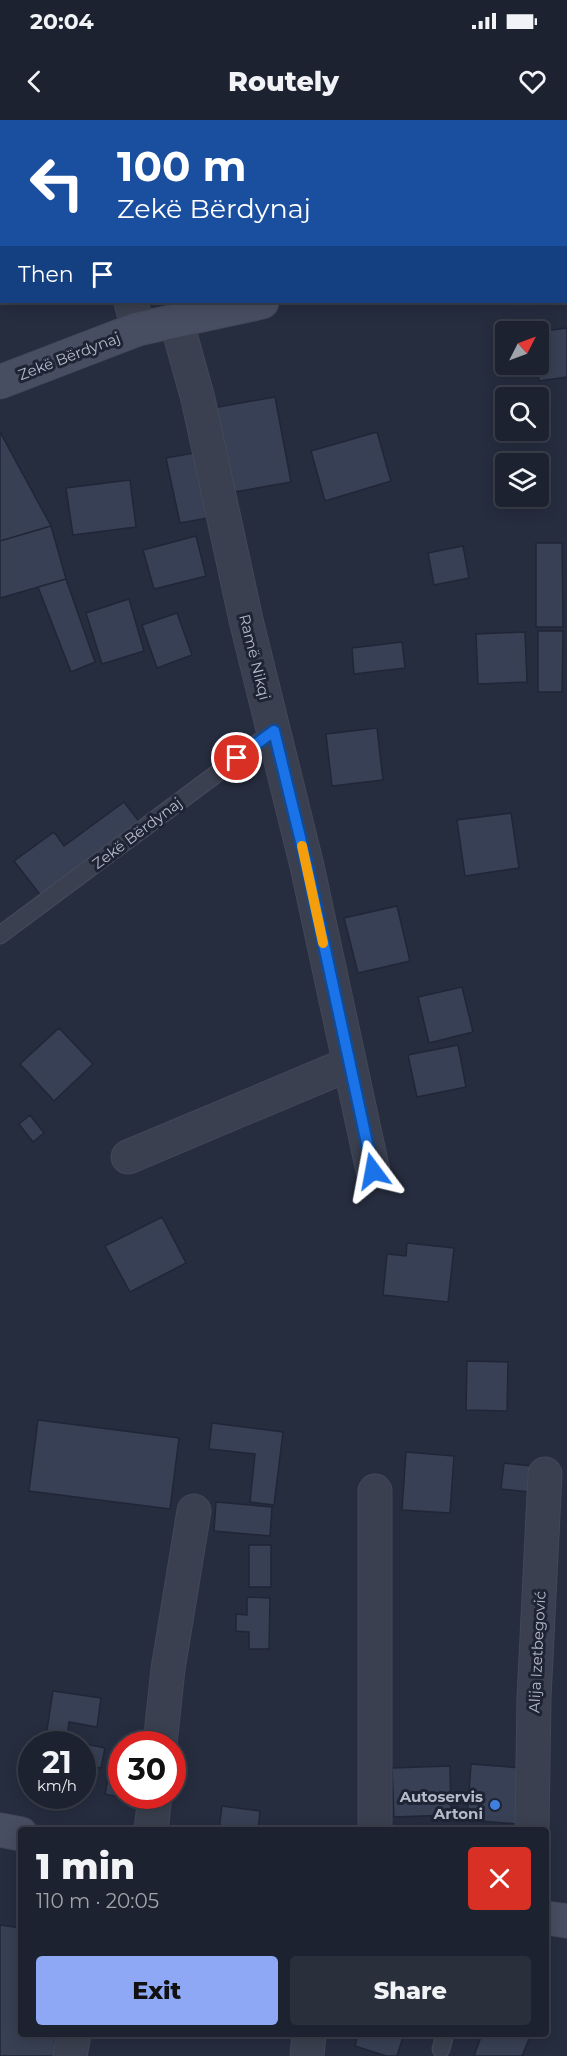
<!DOCTYPE html>
<html lang="en">
<head>
<meta charset="utf-8">
<style>
  body { margin:0; font-family:Montserrat,sans-serif; background:#292f3b; color:#f1f3f6; height:100vh; display:flex; flex-direction:column; font-size:22px; white-space:nowrap }
  * { box-sizing:border-box; margin:0 }
  p { font-size:20px; color:#a0a4aa }
  .icon { flex:none; width:33px; height:33px; fill:none; stroke:currentColor; stroke-width:2; stroke-linecap:round; stroke-linejoin:round }
  .map { position:relative; flex:1; overflow:hidden }
  .drawer { position:absolute; left:18px; top:1707px; width:531px; height:210px; display:flex; flex-direction:column; background:#1c222f; border-radius:6px; box-shadow:0 3px 15px #0003,0 0 0 2px #3a3f4b }
  .drawer>* { flex:none }
  .guide { position:absolute; left:0px; top:0px; width:567px; height:183px; box-shadow:0 3px 15px #0003,0 0 0 2px #3a3f4b; background:#1a4fa0; color:#fff; overflow:hidden }
  .needle { width:39px; rotate:48deg }
  .buttons { position:absolute; left:495px; top:201px; display:grid; gap:12px }
  .buttons a { display:grid; place-items:center; width:54px; height:54px; border-radius:6px; background:#1c222f; box-shadow:0 3px 15px #0003,0 0 0 2px #3a3f4b; font-size:30px }
  .speed { position:absolute; left:18px; top:1611px; display:flex; gap:12px; font-size:30px; font-weight:700; text-align:center }
  .speed>* { display:grid; place-content:center; width:78px; height:78px; border-radius:50%; background:#1c222f; box-shadow:0 3px 15px #0003,0 0 0 2px #3a3f4b; line-height:1 }
  .speed small { font-size:15px; font-weight:400 }
  .speed .limit { border:9px solid #d22; background:#fff; color:#111 }
  .pin { position:absolute; display:grid; place-items:center; width:51px; height:51px; color:#fff; margin:-26px; border:3px solid #fff; border-radius:50%; box-shadow:0 2px 6px #0007 }
  .me { position:absolute; width:66px; margin:-33px; rotate:347deg; stroke-linejoin:round; filter:drop-shadow(0 0 4px #0008) }
  .turn { display:flex; align-items:center; gap:21px; height:126px; padding:0 18px; font-size:27px }
  .turn .icon { width:78px; height:78px; stroke-width:2.5 }
  .turn b { display:block; font-size:42px; line-height:51px }
  .then { display:flex; align-items:center; height:57px; padding:0 18px; background:#0003; gap:12px; font-size:22px }
  .round { display:grid; place-items:center; flex:none; width:63px; height:63px; border-radius:6px; background:#292f3b }
  .overview { display:flex; align-items:center; justify-content:space-between; height:102px; padding:0 18px }
  h1 { font-size:36px; font-weight:800; line-height:45px }
  .primary-button { display:flex; gap:12px; margin-top:auto; padding:12px 18px }
  .primary-button a { flex:1; height:69px; border-radius:6px; background:#8fa8f6; color:#111; font-size:24px; font-weight:800; line-height:69px; text-align:center }
  .primary-button a+a { background:#292f3b; color:#f1f3f6 }
  .status { display:flex; justify-content:space-between; align-items:center; height:42px; padding:0 30px; background:#1c222f; direction:ltr }
  .status svg { height:16px; fill:currentColor }
  header { display:flex; justify-content:space-between; align-items:center; height:78px; padding:0 18px; background:#1c222f; font-size:27px; font-weight:800 }
  .map>svg:first-child { display:block }
</style>
</head>
<body>
<div class="status"><b>20:04</b><svg viewBox="0 0 49 12"><path d="M0 12V9h3v3zM5 12V6h3v6zM10 12V3h3v9zM15 12V0h3v12zM26 1h20v11H26zM47 4h2v5h-2z"/></svg></div>
<header><svg class="icon" aria-label="back" viewBox="0 0 24 24"><path d="M15 5l-7 7 7 7"/></svg>Routely<svg class="icon" aria-label="heart" viewBox="0 0 24 24"><path d="M12 20l-8-8c-3-5 5-10 8-4 3-6 11-1 8 4z"/></svg></header>
<div class="map">
<svg width="567" height="1936" viewBox="0 0 567 1936">
  <rect width="100%" height="100%" fill="#262d3f"/>
  <path fill="#384055" stroke="#212637" stroke-width="1.5" d="M254 0H280L281 2H252Z
    M315 0H352L350 2Z
    M2 94V125L0 123Z
    M567 208V257L539 261 537 244V212Z
    M275 277 291 362 223 374 207 289Z
    M0 312 51 406 0 421Z
    M377 312 391 361 325 381 311 331Z
    M194 333 208 398 180 403 166 338Z
    M130 360 136 407 73 415 66 368Z
    M51 406 66 459 0 478V421Z
    M196 416 206 456 154 469 143 430Z
    M536 423H562L563 507H536Z
    M463 426 469 458 434 465 428 433Z
    M66 459 95 542 71 552 38 467Z
    M129 479 144 531 102 544 86 493Z
    M177 493 192 535 157 548 142 505Z
    M538 511H563L562 572H538Z
    M525 512 527 562 478 564 476 514Z
    M402 522 405 548 354 554 352 528Z
    M377 608 383 660 332 666 326 614Z
    M124 682 141 704 42 777 14 741 54 712 64 726Z
    M511 693 519 748 465 756 457 700Z
    M397 786 410 841 358 853 344 798Z
    M462 867 473 912 429 923 418 877Z
    M59 908 93 944 54 981 20 944Z
    M458 925 466 967 417 977 408 935Z
    M30 995 44 1013 33 1022 19 1004Z
    M162 1097 186 1143 130 1172 105 1126Z
    M407 1123 454 1128 448 1182 383 1175 387 1134 406 1136Z
    M467 1241 508 1242 507 1291 466 1290Z
    M38 1300 179 1318 170 1389 29 1371Z
    M212 1303 283 1312 274 1385 250 1382 255 1334 209 1329Z
    M406 1332 454 1336 450 1393 402 1390Z
    M504 1343 532 1346 530 1372 501 1369Z
    M216 1382 272 1387 270 1416 214 1411Z
    M249 1425H271V1467H249Z
    M247 1477 270 1478 269 1529H249V1512L236 1511V1494L247 1495Z
    M53 1571 101 1578 97 1607 69 1602 67 1618 46 1616Z
    M81 1623 105 1628 101 1648 82 1645Z
    M471 1644 522 1648 517 1704 467 1700Z
    M110 1646 122 1649V1676H130L129 1679 105 1674Z
    M450 1646 451 1695 394 1697 392 1648Z
    M222 1686 260 1691 258 1710H219Z
    M0 1805 21 1808V1914H56L54 1936H0Z
    M358 1914H404L397 1936H386L355 1926Z
    M482 1914H531L522 1936H474Z"/>
  <g fill="none" stroke-linecap="round" stroke-linejoin="round">
    <defs>
      <path id="lane" d="M0 815 274 611
        M441 1929 445 1914"/>
      <path id="street" d="M21 0 22 2
        M131 182 138 209
        M176 200 198 279 246 500 307 746 373 1051
        M128 1037 349 944
        M375 1371V1710
        M160 1624 168 1549 194 1391
        M151 1710 155 1676
        M532 1710 534 1578 545 1354
        M70 1936 74 1914
        M307 1936 309 1914"/>
      <path id="secondary" d="M566 95H567
        M0 262 138 209 262 182
        M0 1710 21 1714
        M546 1798 567 1801"/>
    </defs>
    <use href="#lane" stroke="#434858" stroke-width="19"/>
    <use href="#street" stroke="#434858" stroke-width="35"/>
    <use href="#secondary" stroke="#434858" stroke-width="35"/>
    <use href="#lane" stroke="#3a404f" stroke-width="16"/>
    <use href="#street" stroke="#3a404f" stroke-width="33"/>
    <use href="#secondary" stroke="#484e62" stroke-width="33"/>
  </g>
  <g fill="none" stroke-linecap="round" stroke-linejoin="round">
    <defs>
      <path id="route" d="M237 638 274 611 307 746 373 1051"/>
    </defs>
    <use href="#route" stroke="#114b97" stroke-width="15"/>
    <use href="#route" stroke="#1a73e8" stroke-width="10"/>
    <path stroke="#f59e0b" stroke-width="10" d="M302 726 323 823"/>
  </g>
  <circle fill="#3f7fe0" stroke="#1f2435" stroke-width="2" cx="495" cy="1685" r="6"/>
  <g text-anchor="middle" dominant-baseline="central" stroke-width="6" stroke-linejoin="round" paint-order="stroke">
    <g font-size="15" fill="#b6bbca" stroke="#1f2435">
      <text transform="translate(69 236) rotate(-21)">Zekë Bërdynaj</text>
      <text transform="translate(255 537) rotate(76)">Ramë Nikqi</text>
      <text transform="translate(137 713) rotate(-37)">Zekë Bërdynaj</text>
      <text transform="translate(537 1532) rotate(-87)">Alija Izetbegović</text>
    </g>
    <g font-size="15" font-weight="bold" fill="#b6bbca" stroke="#1f2435" text-anchor="end">
      <text x="483" y="1676">Autoservis<tspan x="483" dy="17">Artoni</tspan></text>
    </g>
  </g>
</svg>
<div class="buttons">
<a><svg class="needle" viewBox="-14 -14 28 28"><path d="M0-13l5 13h-10z" fill="#e53935"/><path d="M0 13l5-13h-10z" fill="#a0a4aa"/></svg></a>
<a><svg class="icon" aria-label="search" viewBox="0 0 24 24"><circle cx="10" cy="10" r="6"/><path d="M15 15l6 6"/></svg></a>
<a><svg class="icon" aria-label="layers" viewBox="0 0 24 24"><path d="M12 4l9 5-9 5-9-5zM3 14l9 5 9-5"/></svg></a>
</div>
<div class="speed"><div>21<small>km/h</small></div><div class="limit">30</div></div>
<div class="pin" style="left:237px;top:638px;background:#d93025"><svg class="icon" aria-label="arrive" viewBox="0 0 24 24"><path d="M6 21V4h12l-3 4 3 4H6"/></svg></div>
<svg class="me" style="left:373px;top:1051px" viewBox="-20 -20 40 40"><path d="M0-17L14 15 0 8-14 15z" fill="#1a73e8" stroke="#fff" stroke-width="4"/></svg>
<div class="guide">
<div class="turn"><svg class="icon" aria-label="left" viewBox="0 0 24 24"><path d="M17 20v-9H6M10 6l-5 5 5 5"/></svg><div><b>100 m</b>Zekë Bërdynaj</div></div>
<div class="then">Then<svg class="icon" aria-label="arrive" viewBox="0 0 24 24"><path d="M6 21V4h12l-3 4 3 4H6"/></svg></div>
</div>
<section class="drawer">
<div class="overview"><div><h1>1 min</h1><p>110 m · 20:05</p></div><a class="round" style="background:#d93025;color:#fff"><svg class="icon" aria-label="close" viewBox="0 0 24 24"><path d="M6 6l12 12M18 6L6 18"/></svg></a></div>
<div class="primary-button"><a>Exit</a><a>Share</a></div>
</section>
</div>
</body>
</html>
